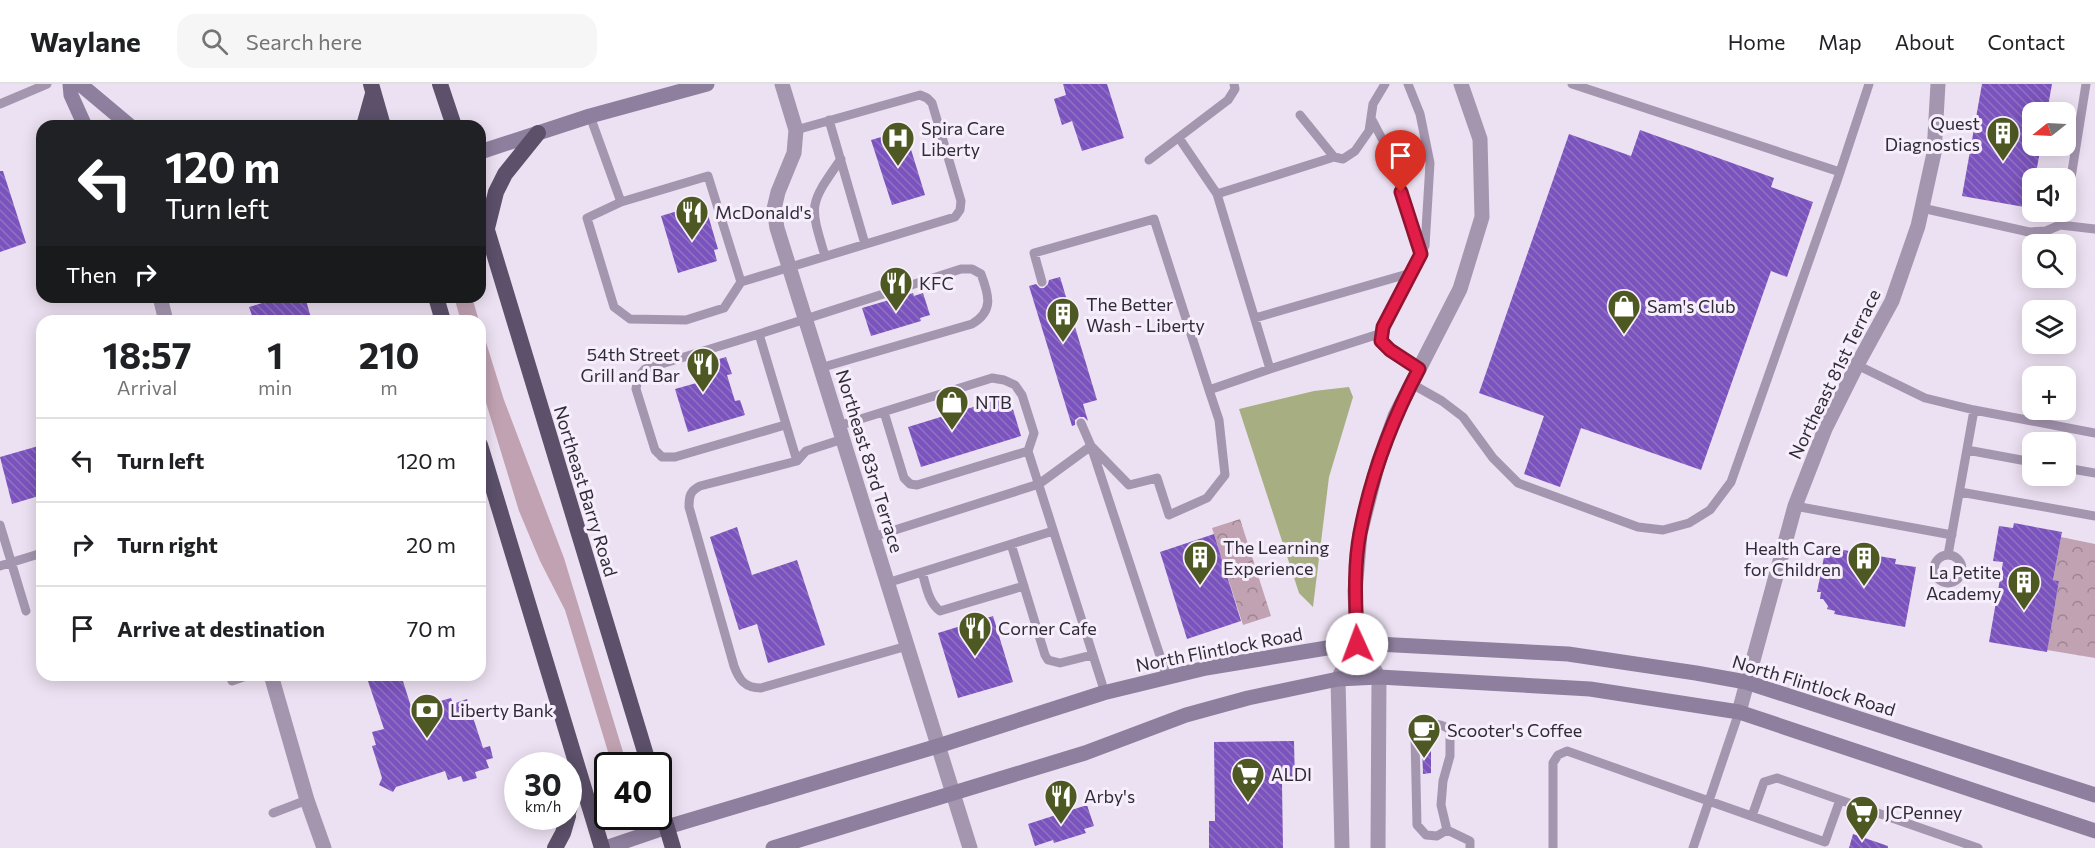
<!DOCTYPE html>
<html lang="en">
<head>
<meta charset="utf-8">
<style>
  body { margin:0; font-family:Commissioner,sans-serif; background:#f6f6f6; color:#202124; height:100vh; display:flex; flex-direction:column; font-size:22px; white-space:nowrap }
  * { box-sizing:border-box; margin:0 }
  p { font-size:20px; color:#757577 }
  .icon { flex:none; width:33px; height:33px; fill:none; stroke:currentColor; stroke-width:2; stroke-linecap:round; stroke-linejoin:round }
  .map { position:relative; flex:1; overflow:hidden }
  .drawer { position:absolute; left:36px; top:231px; width:450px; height:366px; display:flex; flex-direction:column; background:#fff; border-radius:18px; box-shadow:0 3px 15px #0003 }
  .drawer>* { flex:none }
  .top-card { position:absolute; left:36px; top:36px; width:450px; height:183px; border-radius:18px; box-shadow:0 3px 15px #0003; background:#202124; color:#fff; overflow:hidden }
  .needle { width:39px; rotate:252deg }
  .buttons { position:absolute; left:2022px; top:18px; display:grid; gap:12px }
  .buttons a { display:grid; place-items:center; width:54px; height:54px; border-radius:12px; background:#fff; box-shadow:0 3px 15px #0003; font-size:30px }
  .speed { position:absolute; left:504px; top:668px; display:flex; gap:12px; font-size:30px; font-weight:700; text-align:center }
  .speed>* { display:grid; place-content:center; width:78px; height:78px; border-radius:50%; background:#fff; box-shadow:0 3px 15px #0003; line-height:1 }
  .speed small { font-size:15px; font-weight:400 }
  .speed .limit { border:3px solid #111; border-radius:9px; background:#fff; color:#111 }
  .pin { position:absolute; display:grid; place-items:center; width:51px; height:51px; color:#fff; margin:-62px -26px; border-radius:50% 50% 50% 0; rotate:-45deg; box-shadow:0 0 6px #0007 }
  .pin .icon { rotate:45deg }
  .me { position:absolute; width:66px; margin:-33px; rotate:358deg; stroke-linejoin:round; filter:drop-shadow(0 0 4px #0008) }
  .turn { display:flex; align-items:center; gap:21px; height:126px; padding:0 30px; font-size:27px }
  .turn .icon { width:78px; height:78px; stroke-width:2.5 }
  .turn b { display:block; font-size:42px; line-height:51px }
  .then { display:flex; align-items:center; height:57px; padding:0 30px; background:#0003; gap:12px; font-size:22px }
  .eta { display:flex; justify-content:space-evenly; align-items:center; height:102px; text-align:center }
  .eta b { font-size:36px; font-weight:700; line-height:42px }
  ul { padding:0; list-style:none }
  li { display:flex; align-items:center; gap:18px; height:84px; padding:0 30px; border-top:2px solid #e0e0e0 }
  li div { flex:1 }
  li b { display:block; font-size:22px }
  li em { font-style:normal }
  header { display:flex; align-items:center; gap:36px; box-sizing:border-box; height:84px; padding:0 30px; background:#fff; border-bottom:2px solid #e0e0e0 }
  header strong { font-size:28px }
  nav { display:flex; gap:33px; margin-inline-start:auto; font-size:21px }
  .search { width:420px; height:54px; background:#f6f6f6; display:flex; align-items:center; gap:15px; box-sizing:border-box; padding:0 21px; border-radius:18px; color:#757577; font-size:22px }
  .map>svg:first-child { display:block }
</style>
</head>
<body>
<header>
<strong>Waylane</strong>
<div class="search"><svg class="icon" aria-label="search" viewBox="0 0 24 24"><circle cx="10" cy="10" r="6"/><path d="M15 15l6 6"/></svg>Search here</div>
<nav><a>Home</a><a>Map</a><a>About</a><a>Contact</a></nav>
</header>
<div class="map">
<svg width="2095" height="764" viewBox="0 0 2095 764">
  <defs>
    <pattern id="park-crowns" width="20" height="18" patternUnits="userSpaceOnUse" patternTransform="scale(1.5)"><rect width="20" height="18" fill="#c1a2b2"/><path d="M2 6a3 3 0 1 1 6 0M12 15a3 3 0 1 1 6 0" fill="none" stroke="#9d8492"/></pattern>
    <pattern id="building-back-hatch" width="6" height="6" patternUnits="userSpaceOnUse" patternTransform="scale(1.5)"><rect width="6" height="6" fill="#7b53be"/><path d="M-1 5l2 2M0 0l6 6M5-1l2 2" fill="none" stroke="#9073c0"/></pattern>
  </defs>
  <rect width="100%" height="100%" fill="#ece1f2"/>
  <path fill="#c1a2b2" d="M454 213H472L479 237H461Z
    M480 239 504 316 564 474 627 681H612L565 526 540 477 519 427 480 299Z"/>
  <path fill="url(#park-crowns)" d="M1240 435 1271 532 1243 541 1212 444Z
    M2061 453 2095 460V574L2047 566 2059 497 2053 496Z"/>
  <path fill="#a6ae82" d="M1349 303 1353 313 1329 393 1313 523 1299 509 1239 325 1314 307Z"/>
  <path fill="url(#building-back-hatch)" d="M1063 0H1107L1124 54 1082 67 1072 37 1062 41 1054 15 1066 11Z
    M1982 0H2052L2047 28H2032V62H2041L2035 94H2032L2030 124 1962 112Z
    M905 46 925 111 892 121 871 56Z
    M1640 46 1774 94 1771 103 1813 118 1787 193 1771 187 1701 386 1581 344 1560 403 1524 390 1544 332 1479 309 1569 50 1631 72Z
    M0 87H3L26 159 0 168Z
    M697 121 699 126 703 124 706 131H708L718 165 714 166 717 177 678 189 661 132Z
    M1060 193 1097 316 1083 320 1088 337 1084 333H1079L1075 336V341L1072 342 1029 202 1036 200 1040 204H1044L1048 200 1049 196Z
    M913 209 914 212 923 209 930 231 920 234 921 237 871 252 862 224Z
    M282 213H305L312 237H254L249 223Z
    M726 273 732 290 727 291 735 317 740 316 745 331 688 348 675 305 700 298 695 282Z
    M1009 312 1021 352 921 383 908 343Z
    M42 361V411L12 420 0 373Z
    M2014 439 2062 448 2053 496 2059 497 2047 568 1989 558 2003 478 1993 477 1999 442 2013 444Z
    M737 443 752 491 797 476 825 561 768 579 757 540 739 546 710 453Z
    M1214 450 1241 537 1187 555 1160 468Z
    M1826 463 1896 475 1895 480 1916 483 1905 543 1834 530 1835 527 1827 525 1828 522 1823 515H1820L1821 508H1817Z
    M993 532 1013 598 958 614 938 549Z
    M366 591H401L414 632 439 624 437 618 451 614 453 620 467 615 483 664 490 662 493 674 486 676 489 684 475 688 477 694 463 698 461 692 448 696 445 687 396 703 393 708 379 701 382 694 372 662 376 661 372 648 384 645Z
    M1294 657 1295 700H1282L1283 764H1209V737H1215L1214 658Z
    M1422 660H1431V689L1423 690Z
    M1087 721 1094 742 1084 745 1086 749 1054 759 1053 756 1035 762 1028 740Z
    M1853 750 1888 762V764H1849Z"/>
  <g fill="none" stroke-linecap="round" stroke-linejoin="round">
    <path stroke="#a596b0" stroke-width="9" d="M1408 0 1420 30 1430 79 1425 162 1383 243 1381 257 1390 266 1419 285
      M1572 0 1840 88
      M0 20 47 0
      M1300 31 1334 73 1343 75 1355 67 1369 47 1373 20 1385 0
      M590 32 621 118 587 134 614 223 630 235 686 236 724 224 741 198 955 133 960 126 961 117 932 19 927 14 920 11 796 46
      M1371 34 1388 66 1421 170
      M829 36 865 160
      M1179 54 1217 110 1270 285 1382 249
      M1149 76 1228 16 1235 5 1234 0
      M1217 110 1334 73
      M621 118 708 92 741 198
      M1922 124 2029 148 2046 147 2060 141 2065 128
      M2066 125 2086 0
      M2060 141 2095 145
      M825 172C809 119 809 121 841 75
      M1042 198 1034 169 1154 135 1209 306 1270 285
      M1255 234 1411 189
      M759 250 645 285 638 293 636 305 655 366 662 373H675L785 341
      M1857 281 1925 314 1974 326 2095 349
      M1412 300 1442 317 1463 333 1493 374 1518 399 1638 443 1663 446 1689 439 1710 426 1731 398 1837 97 1869 0
      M884 328 904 394 910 400 917 401 1028 367
      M1081 339 1091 362 1129 401 1157 394 1169 431 1207 414 1225 391 1219 336 1209 306
      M838 342 992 294 1004 296 1015 301 1022 311 1034 349 1028 367 1105 609
      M843 355 806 367 797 377 700 402C690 407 689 412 689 423L734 582C739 596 745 604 761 604L907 562
      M1967 366 2032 378
      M797 377 759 250 961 185H972L981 190C989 211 994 227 972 240L820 284
      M2066 384 2095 389
      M1960 408 2095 432
      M1795 422 1952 451
      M0 441 26 527
      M873 453 1039 400 1091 362 1167 593
      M1011 460 1045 571 1048 576 1060 579 1092 571
      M1948 471 1974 326
      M1934 485a14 14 0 1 1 28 0a14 14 0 1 1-28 0Z
      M0 482 42 469
      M922 488C926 501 928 518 940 527L1024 502
      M887 499 1053 447
      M232 597 249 591
      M273 729 307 716
      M1752 732 1764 698 1777 694 1978 764
      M1447 746 1437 752 1426 751 1417 741 1415 653C1424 639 1436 636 1450 646V672L1443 697 1441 721 1447 746 1470 757V764
      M1553 764V679L1558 671 1567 667 1825 758 1840 716
      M1693 764 1739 628"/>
    <path stroke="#a596b0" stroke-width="15" d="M782 0 796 46 794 69 778 108 774 125 777 144 970 764
      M160 213 166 237
      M271 591 307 716 324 764
      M1739 628 1795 422 1825 345 1857 281 1892 217 1918 142 1934 69 1938 0"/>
    <path stroke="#a596b0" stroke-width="15" d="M1357 559 1379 593 1378 764
      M1342 764 1338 595 1357 559 1355 507 1360 450 1378 379 1395 332 1460 205 1482 133 1480 55 1461 0"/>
    <path stroke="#8e7f9e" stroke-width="15" d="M70 0 71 11 85 42
      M80 0 130 42
      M480 68 590 32 707 0
      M605 764 667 743 938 662 1103 609 1206 584 1357 559 1568 570 1696 589 1746 598 2095 711
      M773 764 1085 669 1186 631 1248 614 1338 595 1379 593 1590 605 1739 628 2095 747"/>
    <path stroke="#5c506a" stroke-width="16" d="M371 0 383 42
      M440 0 454 42
      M364 42 373 10
      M480 123 649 681
      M487 144 496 108 505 90 538 49
      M436 213 443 237
      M480 361 602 764
      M658 714 673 764
      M568 729 578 690
      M555 764 563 749 568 732"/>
  </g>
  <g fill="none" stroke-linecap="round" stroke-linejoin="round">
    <defs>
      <path id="route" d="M1357 560C1356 523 1353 485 1360 449 1371 391 1392 336 1419 285L1390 266 1381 257 1383 243 1421 170 1401 108"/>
    </defs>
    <use href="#route" stroke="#92132f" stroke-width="15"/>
    <use href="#route" stroke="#e11d48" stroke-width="10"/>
  </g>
  <defs>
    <symbol id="building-pin" viewBox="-11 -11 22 30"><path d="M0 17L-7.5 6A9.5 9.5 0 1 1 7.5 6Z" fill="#4e5823" stroke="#f6eefa"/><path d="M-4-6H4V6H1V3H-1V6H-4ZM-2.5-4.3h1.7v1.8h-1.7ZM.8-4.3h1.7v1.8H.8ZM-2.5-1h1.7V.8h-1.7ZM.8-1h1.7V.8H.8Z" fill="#fff"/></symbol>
    <symbol id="hospital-pin" viewBox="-11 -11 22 30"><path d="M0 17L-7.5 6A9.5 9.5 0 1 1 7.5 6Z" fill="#4e5823" stroke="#f6eefa"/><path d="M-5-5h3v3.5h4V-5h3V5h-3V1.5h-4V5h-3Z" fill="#fff"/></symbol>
    <symbol id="restaurant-pin" viewBox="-11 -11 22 30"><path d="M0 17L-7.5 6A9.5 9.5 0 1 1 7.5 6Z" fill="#4e5823" stroke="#f6eefa"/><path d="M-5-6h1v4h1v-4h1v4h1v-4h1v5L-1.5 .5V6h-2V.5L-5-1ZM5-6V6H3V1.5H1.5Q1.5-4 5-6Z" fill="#fff"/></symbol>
    <symbol id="shop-pin" viewBox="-11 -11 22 30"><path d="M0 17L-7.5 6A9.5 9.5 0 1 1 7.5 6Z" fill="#4e5823" stroke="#f6eefa"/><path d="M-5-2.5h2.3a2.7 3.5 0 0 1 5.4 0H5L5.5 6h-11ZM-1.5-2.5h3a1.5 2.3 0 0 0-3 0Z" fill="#fff"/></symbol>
    <symbol id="bank-pin" viewBox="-11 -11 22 30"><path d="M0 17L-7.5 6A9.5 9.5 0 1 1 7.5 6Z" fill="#4e5823" stroke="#f6eefa"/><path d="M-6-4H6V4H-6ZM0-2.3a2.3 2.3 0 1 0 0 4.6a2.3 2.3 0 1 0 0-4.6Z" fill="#fff"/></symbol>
    <symbol id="cafe-pin" viewBox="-11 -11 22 30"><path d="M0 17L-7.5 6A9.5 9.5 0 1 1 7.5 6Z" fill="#4e5823" stroke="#f6eefa"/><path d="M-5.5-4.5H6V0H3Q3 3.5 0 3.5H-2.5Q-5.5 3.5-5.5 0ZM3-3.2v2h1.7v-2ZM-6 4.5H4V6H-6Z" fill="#fff"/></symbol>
    <symbol id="supermarket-pin" viewBox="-11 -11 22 30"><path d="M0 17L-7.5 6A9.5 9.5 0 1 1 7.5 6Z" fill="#4e5823" stroke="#f6eefa"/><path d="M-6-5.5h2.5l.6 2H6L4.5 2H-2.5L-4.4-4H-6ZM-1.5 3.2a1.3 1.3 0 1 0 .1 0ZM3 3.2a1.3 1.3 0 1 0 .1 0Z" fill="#fff"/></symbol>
  </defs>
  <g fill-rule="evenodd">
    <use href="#building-pin" x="1984" y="30" width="38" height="52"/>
    <use href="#hospital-pin" x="879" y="35" width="38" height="52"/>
    <use href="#restaurant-pin" x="673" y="109" width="38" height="52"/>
    <use href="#restaurant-pin" x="877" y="180" width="38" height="52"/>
    <use href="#shop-pin" x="1605" y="203" width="38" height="52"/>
    <use href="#building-pin" x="1044" y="211" width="38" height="52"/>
    <use href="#restaurant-pin" x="684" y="261" width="38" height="52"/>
    <use href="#shop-pin" x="933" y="299" width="38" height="52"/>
    <use href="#building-pin" x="1181" y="454" width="38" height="52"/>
    <use href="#building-pin" x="1845" y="455" width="38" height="52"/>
    <use href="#building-pin" x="2005" y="479" width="38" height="52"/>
    <use href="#restaurant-pin" x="956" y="525" width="38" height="52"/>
    <use href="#bank-pin" x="408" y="607" width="38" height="52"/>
    <use href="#cafe-pin" x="1405" y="627" width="38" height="52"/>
    <use href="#supermarket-pin" x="1229" y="671" width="38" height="52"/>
    <use href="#restaurant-pin" x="1042" y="693" width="38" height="52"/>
    <use href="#supermarket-pin" x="1843" y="709" width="38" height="52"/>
  </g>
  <g text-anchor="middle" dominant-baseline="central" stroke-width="6" stroke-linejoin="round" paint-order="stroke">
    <g font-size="18" fill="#312b39" stroke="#f6eefa" text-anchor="start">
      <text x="1980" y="39" text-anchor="end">Quest<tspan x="1980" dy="21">Diagnostics</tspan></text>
      <text x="921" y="44">Spira Care<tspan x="921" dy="21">Liberty</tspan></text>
      <text x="715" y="128">McDonald's</text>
      <text x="919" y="199">KFC</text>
      <text x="1086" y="220">The Better<tspan x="1086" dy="21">Wash - Liberty</tspan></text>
      <text x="1647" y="222">Sam's Club</text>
      <text x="680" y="270" text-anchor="end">54th Street<tspan x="680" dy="21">Grill and Bar</tspan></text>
      <text x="975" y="318">NTB</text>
      <text x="1223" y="463">The Learning<tspan x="1223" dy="21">Experience</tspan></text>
      <text x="1841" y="464" text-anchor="end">Health Care<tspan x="1841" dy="21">for Children</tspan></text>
      <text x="2001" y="488" text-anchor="end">La Petite<tspan x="2001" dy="21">Academy</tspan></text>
      <text x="998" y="544">Corner Cafe</text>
      <text x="450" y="626">Liberty Bank</text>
      <text x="1447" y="646">Scooter's Coffee</text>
      <text x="1271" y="690">ALDI</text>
      <text x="1084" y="712">Arby's</text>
      <text x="1885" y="728">JCPenney</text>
    </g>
    <g font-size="18" fill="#312b39" stroke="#f6eefa">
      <text transform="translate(1834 290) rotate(-64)">Northeast 81st Terrace</text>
      <text transform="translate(870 377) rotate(73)">Northeast 83rd Terrace</text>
      <text transform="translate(586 407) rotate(73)">Northeast Barry Road</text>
      <text transform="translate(1219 565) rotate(-11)">North Flintlock Road</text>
      <text transform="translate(1814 601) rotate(17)">North Flintlock Road</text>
    </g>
  </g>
</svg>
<div class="buttons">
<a><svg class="needle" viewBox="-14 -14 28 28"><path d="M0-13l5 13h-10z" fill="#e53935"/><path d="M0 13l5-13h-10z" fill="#757577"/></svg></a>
<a><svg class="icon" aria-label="sound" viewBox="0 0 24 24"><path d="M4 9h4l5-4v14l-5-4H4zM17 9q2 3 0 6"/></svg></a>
<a><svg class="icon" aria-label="search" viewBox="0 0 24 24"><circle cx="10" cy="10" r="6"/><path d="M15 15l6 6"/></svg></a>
<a><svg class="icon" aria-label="layers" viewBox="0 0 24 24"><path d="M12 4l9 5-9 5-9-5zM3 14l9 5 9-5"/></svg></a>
<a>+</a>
<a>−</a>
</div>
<div class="speed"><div>30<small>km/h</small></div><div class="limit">40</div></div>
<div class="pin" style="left:1401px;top:108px;background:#d93025"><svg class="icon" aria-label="arrive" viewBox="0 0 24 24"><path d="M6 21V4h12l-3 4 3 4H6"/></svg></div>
<svg class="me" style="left:1357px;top:560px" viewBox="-20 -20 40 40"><circle r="19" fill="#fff"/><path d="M0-13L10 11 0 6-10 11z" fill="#e11d48"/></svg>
<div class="top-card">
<div class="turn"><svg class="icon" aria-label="left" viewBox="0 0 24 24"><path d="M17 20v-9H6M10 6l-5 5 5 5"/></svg><div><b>120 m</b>Turn left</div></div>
<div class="then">Then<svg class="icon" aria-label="right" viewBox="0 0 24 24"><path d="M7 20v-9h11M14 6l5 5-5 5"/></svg></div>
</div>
<section class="drawer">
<div class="eta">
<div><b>18:57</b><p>Arrival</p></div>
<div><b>1</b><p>min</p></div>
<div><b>210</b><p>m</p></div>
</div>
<ul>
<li><svg class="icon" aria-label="left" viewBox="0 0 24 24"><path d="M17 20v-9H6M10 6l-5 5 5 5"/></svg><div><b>Turn left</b></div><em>120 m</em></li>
<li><svg class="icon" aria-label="right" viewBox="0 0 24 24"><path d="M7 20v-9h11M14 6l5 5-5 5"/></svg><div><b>Turn right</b></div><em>20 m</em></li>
<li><svg class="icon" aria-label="arrive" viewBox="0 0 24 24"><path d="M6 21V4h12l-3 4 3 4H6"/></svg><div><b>Arrive at destination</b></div><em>70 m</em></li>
</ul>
</section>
</div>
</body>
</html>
